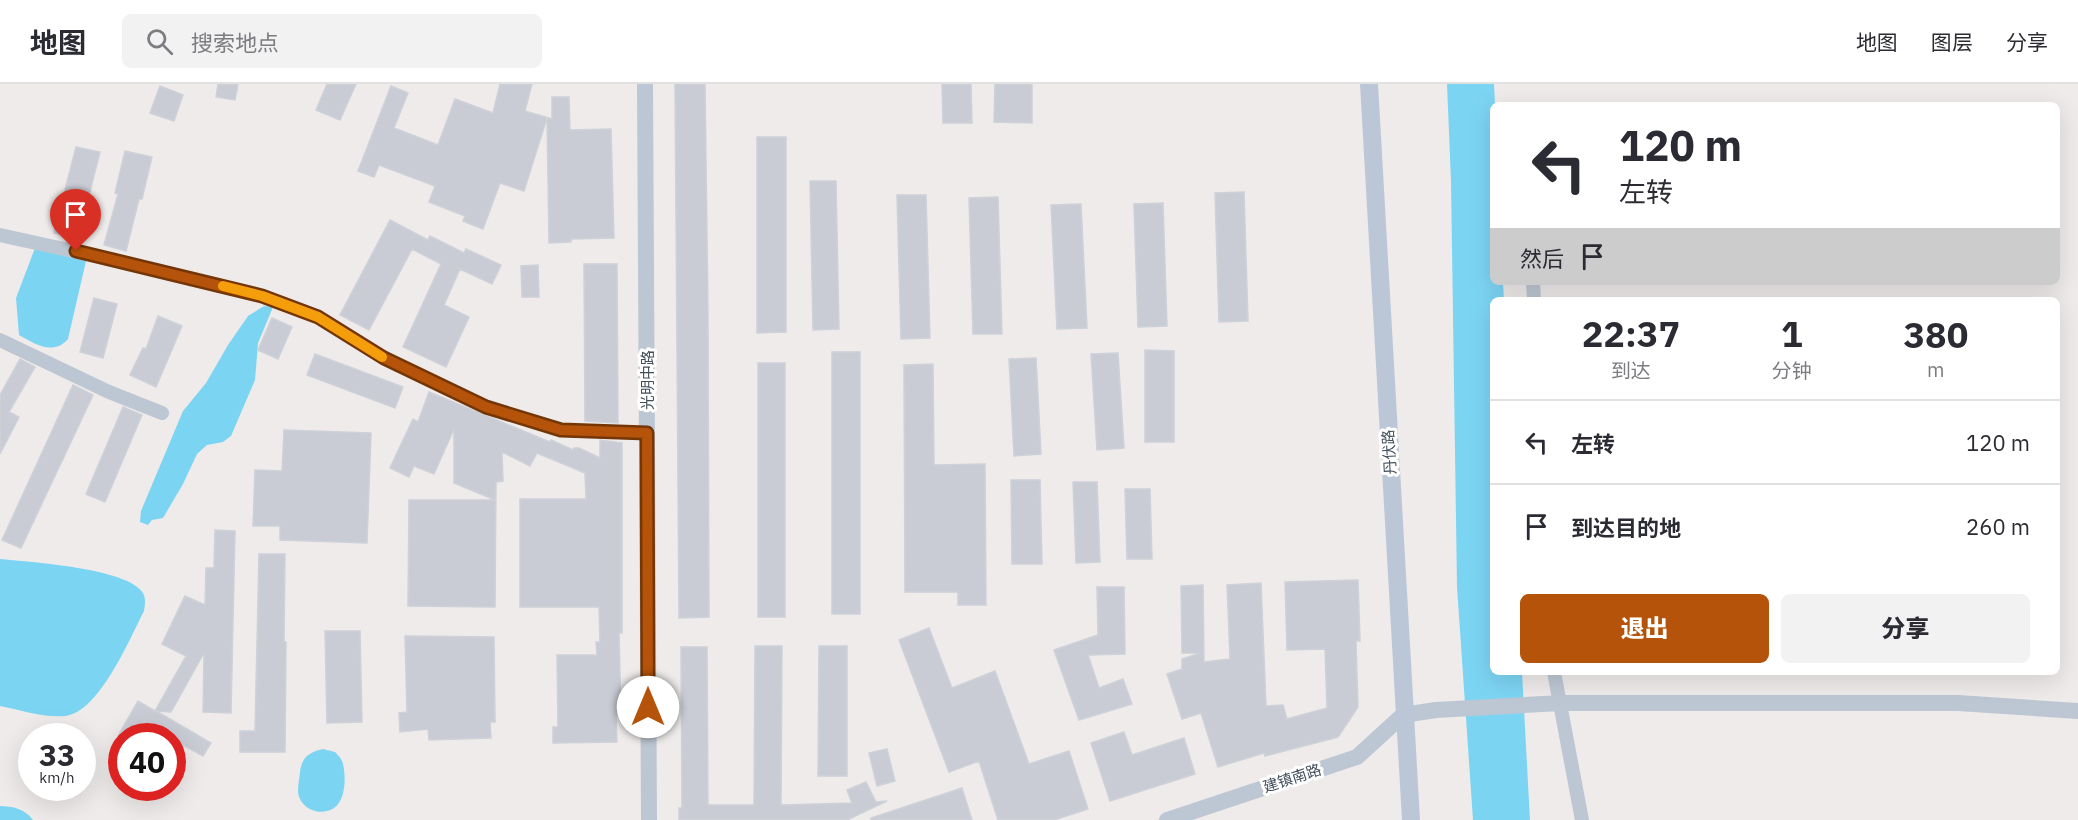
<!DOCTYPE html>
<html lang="zh">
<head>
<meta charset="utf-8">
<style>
  body { margin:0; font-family:"IBM Plex Sans","Noto Sans SC",sans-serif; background:#f2f2f3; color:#2b2b33; height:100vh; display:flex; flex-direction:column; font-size:22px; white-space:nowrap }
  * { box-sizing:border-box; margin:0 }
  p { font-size:20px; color:#7c7c81 }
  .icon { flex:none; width:33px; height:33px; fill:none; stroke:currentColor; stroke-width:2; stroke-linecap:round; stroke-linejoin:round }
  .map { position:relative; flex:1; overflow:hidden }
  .panel { position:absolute; left:1490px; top:213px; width:570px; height:378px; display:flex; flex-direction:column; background:#fff; border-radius:9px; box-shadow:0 6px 24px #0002 }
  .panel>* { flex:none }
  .banner { position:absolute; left:1490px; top:18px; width:570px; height:183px; border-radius:9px; box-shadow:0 6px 24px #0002; background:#fff; color:#2b2b33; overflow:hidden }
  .speed { position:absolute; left:18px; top:639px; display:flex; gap:12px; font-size:30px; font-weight:700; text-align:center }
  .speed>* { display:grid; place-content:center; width:78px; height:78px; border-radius:50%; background:#fff; box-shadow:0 6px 24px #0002; line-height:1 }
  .speed small { font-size:15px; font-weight:400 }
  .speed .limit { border:9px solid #d22; background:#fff; color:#111 }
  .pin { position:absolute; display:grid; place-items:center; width:51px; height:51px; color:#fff; margin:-62px -26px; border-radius:50% 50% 50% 0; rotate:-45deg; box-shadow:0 0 6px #0007 }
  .pin .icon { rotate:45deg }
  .me { position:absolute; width:66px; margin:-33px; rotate:0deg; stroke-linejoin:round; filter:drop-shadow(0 0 4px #0008) }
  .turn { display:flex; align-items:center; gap:21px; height:126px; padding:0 30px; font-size:27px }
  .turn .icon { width:78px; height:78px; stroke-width:2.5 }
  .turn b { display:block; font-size:42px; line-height:51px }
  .then { display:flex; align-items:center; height:57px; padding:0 30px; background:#0003; gap:12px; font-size:22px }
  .eta { display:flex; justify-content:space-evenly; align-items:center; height:102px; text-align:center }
  .eta b { font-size:36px; font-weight:800; line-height:42px }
  .action { display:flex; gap:12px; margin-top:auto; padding:12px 30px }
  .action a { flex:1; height:69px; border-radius:9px; background:#b45309; color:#fff; font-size:24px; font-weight:800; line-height:69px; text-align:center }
  .action a+a { background:#f2f2f3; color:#2b2b33 }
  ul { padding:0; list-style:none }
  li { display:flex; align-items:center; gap:18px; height:84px; padding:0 30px; border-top:2px solid #e1e1e2 }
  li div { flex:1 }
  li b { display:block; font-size:22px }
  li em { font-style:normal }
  header { display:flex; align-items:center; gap:36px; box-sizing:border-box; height:84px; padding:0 30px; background:#fff; border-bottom:2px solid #e1e1e2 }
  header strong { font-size:28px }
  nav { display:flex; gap:33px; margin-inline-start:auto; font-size:21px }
  .search { width:420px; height:54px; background:#f2f2f3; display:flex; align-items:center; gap:15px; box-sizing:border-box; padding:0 21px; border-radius:9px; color:#7c7c81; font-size:22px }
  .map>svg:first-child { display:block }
</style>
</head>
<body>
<header>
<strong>地图</strong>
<div class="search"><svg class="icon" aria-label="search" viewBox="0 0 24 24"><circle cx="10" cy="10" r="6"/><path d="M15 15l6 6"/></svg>搜索地点</div>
<nav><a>地图</a><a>图层</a><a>分享</a></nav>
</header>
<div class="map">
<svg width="2078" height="736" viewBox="0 0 2078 736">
  <rect width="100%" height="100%" fill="#efebeb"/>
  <path fill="#7cd4f3" d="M1447 0H1494L1495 21H1492V198H1503L1504 216H1492V588H1522L1530 736H1473L1457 503 1451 97Z
    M35 164 86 177 68 255C53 272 35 260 19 251L16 214Z
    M264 222 273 223 258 259 255 296 231 352 223 358 207 361 197 370 183 400 163 434 152 436 148 441 140 438 141 427 183 327 206 299 228 261 248 232Z
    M0 475C29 478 128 484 143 509 146 515 145 521 144 527 130 554 99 629 65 632 44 634 20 626 0 622Z
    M323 665 335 668C338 671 342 675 343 680 346 692 346 716 334 724 320 733 300 725 298 708 298 702 299 695 300 689 301 674 309 668 323 665Z
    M0 722C13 722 25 725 33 736H0Z"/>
  <path fill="#c9ccd4" stroke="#ced1d8" stroke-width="1.5" d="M218 0H238L235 16 216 13Z
    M327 0H356L340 36 316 26Z
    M500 0H532L525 27 552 35V13H569L570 46 611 45 614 154 571 155V158L549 159 547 34 524 107 500 99 483 145 463 137 465 132 429 118 435 102 379 81 374 93 358 87 391 2 408 9 394 44 438 61 455 15 493 29Z
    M675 0H705L708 228 709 533 679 534Z
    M942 0H971L972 39H943Z
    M995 0H1032V39L994 38Z
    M160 2 183 11 174 37 150 29Z
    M757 53H786V248L757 249Z
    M76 63 100 68 78 155 54 149Z
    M125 67 152 73 142 115H139L126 167 104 161 118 110 115 109Z
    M810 97H836L839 245 813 246Z
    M1244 108 1248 237 1219 238 1215 109Z
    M897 111H926L930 254 901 255Z
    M998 113 1002 250H973L969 114Z
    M1163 119 1167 242 1138 243 1134 120Z
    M1081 120 1087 244 1057 245 1051 121Z
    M390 136 428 156 430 152 464 169 466 165 501 181 492 200 460 185 444 221 469 233 446 283 403 263 441 180 412 165 369 246 340 231Z
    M584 180H617L618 339 585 337Z
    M538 181 539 213H522L521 182Z
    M94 214 117 220 103 274 80 268Z
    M158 232 182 242 156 303 130 291 143 264 146 265Z
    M272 234 292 243 278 275 258 266Z
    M1145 266 1174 267V358H1145Z
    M832 268H860V530H832Z
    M1118 269 1124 364 1097 366 1091 270Z
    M315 270 403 303 395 324 307 291Z
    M1036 274 1041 370 1014 372 1009 275Z
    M20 275 35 283 9 328 19 333 0 370V311Z
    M758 279H785V533H758Z
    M933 280 934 381 985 380 986 521H958V508H905L904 281Z
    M73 301 93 311 21 464 2 456Z
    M429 308 550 358 551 356 573 366 574 364H579L600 374V356L622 359V549H619L621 631H616L617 658 553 659V643H558L557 571H597L596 558H600L599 523H520V415H586L585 389 537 369 530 382 502 368 503 397 496 398 495 523 408 522 409 416H495L454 399V345L434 390 414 382 409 393 390 384 413 335 418 338Z
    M123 323 142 331 105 418 86 410Z
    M284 346 371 349 367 459 280 456V442H253L255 386 282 387Z
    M1011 396H1040L1042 480H1012Z
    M1073 398H1097L1100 478 1076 479Z
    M1125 405H1150L1152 475H1127Z
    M215 446 235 447 231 629 203 628 204 569 171 628 156 627 211 659 203 672 172 655V652H169L144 638 135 652H118L138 617 155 627 186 572 162 560 185 512 205 521 206 484H214Z
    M259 470H285L284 558H286L285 668H240V647H255Z
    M1358 496 1360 557H1356L1358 623 1338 653 1265 672 1264 669 1218 683 1201 629 1182 635 1167 590 1182 585V575L1201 569H1182L1181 502 1203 501 1204 578 1230 575 1227 501 1261 499 1266 622 1283 621 1287 635 1327 624 1325 565 1287 566 1285 498Z
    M1097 503H1124L1125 570 1088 571 1099 604 1123 595 1132 620 1079 636 1054 566 1098 551Z
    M929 544 952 604 995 587 1029 680 1069 667 1088 725 1054 736H998L979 677 949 688 899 556Z
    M325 547H360L362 638 327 639Z
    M405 552 494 553 495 638H490L491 654 429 656 428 645 400 648 399 629 407 628Z
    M755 562H782L781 721 852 719 847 706 866 698 876 718 887 717 847 736H679V724H682L681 563H707L708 721H754Z
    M819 562H847V692H818Z
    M1124 648 1132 671 1184 654 1195 690 1110 717 1091 659Z
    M887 665 895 697 877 702 869 669Z
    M962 704 972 736H871V734Z"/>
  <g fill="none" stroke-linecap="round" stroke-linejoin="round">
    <path stroke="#bdc7d3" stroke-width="14" d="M0 151 96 172 262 212 318 233 384 274 486 323 561 346 647 349
      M1533 198 1534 216
      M0 256 109 308 162 329
      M1554 588 1582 736"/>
    <path stroke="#bdc7d3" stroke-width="16" d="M645 0 649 736
      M1167 736 1357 673 1403 631 1436 626 1561 619H1958L2078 627"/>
    <path stroke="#bbc7d7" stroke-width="18" d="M1369 0 1411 736"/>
  </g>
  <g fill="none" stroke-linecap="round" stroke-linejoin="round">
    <defs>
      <path id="route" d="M76 167 262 212 318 233 384 274 486 323 561 346 647 349 648 623"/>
    </defs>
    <use href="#route" stroke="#753606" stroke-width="15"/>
    <use href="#route" stroke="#b45309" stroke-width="10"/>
    <path stroke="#f59e0b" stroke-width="10" d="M223 202 262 212 318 233 382 273"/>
  </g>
  <g text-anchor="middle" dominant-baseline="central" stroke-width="6" stroke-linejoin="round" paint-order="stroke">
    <g font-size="15" fill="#424e5a" stroke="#fff">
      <text transform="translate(647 296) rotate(-90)">光明中路</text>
      <text transform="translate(1389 368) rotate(-93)">丹伏路</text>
      <text transform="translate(1292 694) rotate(-18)">建镇南路</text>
    </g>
  </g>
</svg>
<div class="speed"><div>33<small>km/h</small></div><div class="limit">40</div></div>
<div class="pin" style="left:76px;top:167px;background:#d93025"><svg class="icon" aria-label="arrive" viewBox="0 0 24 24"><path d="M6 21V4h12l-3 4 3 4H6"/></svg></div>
<svg class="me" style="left:648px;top:623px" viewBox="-20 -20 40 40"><circle r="19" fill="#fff"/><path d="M0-13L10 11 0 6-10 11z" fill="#b45309"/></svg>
<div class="banner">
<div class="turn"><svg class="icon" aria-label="left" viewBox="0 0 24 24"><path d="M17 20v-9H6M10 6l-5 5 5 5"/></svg><div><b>120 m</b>左转</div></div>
<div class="then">然后<svg class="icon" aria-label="arrive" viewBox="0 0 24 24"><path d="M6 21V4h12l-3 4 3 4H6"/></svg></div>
</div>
<section class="panel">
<div class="eta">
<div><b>22:37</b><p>到达</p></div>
<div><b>1</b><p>分钟</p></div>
<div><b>380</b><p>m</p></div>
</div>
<ul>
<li><svg class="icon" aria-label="left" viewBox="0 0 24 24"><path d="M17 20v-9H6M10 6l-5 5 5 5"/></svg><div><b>左转</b></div><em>120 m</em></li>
<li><svg class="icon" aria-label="arrive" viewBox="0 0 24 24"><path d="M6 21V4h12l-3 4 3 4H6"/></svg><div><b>到达目的地</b></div><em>260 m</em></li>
</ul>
<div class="action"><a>退出</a><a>分享</a></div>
</section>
</div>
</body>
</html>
